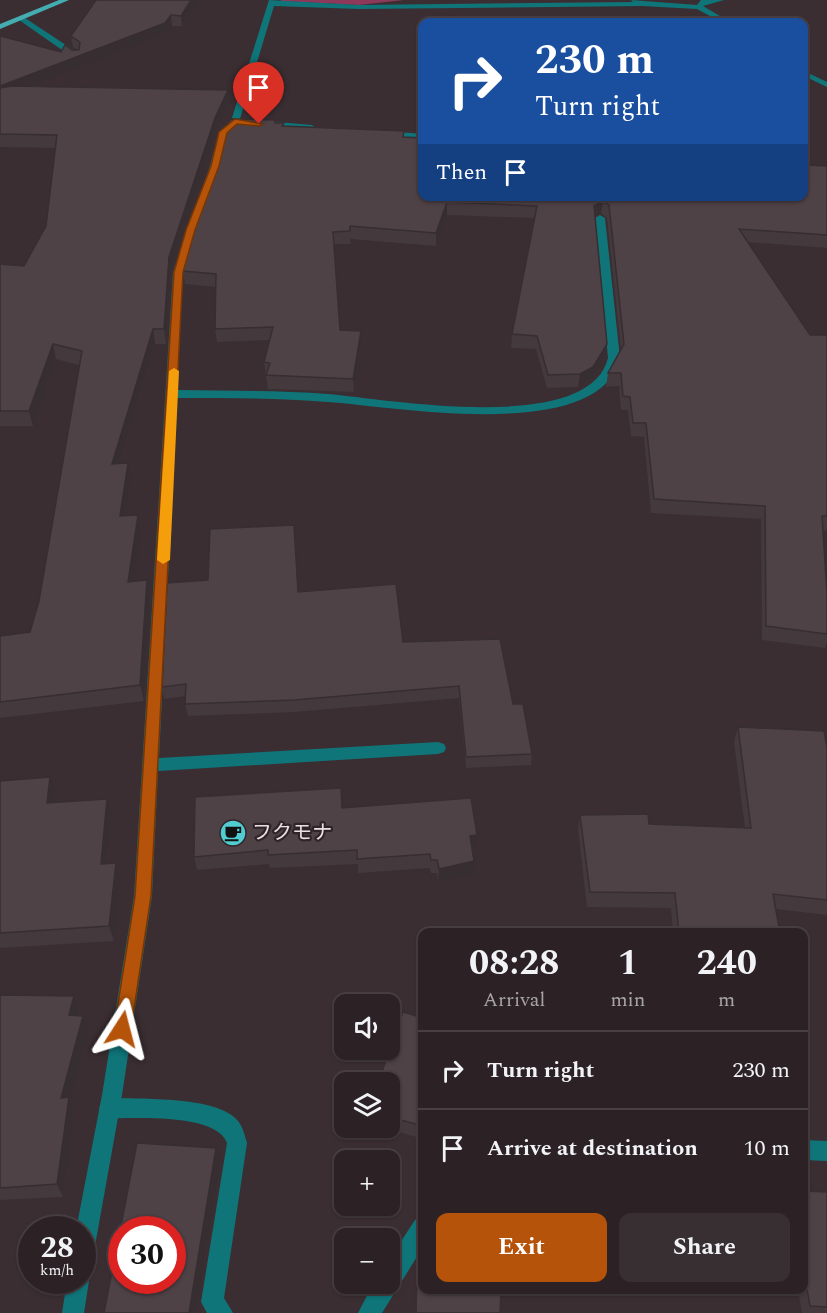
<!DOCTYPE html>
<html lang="en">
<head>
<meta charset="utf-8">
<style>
  body { margin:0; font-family:Spectral,"Noto Sans JP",serif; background:#382f32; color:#f1f3f6; height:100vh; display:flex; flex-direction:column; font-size:22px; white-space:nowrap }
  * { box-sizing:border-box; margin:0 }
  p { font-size:20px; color:#a6a4a7 }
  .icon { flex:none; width:33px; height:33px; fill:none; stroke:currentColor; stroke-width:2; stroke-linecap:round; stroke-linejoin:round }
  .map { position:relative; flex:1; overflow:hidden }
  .panel { position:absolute; left:418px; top:928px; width:390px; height:366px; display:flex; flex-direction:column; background:#2c2226; border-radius:12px; box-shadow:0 2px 4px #0004,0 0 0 2px #483f43 }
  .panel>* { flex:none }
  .top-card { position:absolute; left:418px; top:18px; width:390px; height:183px; border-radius:12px; box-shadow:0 2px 4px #0004,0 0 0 2px #483f43; background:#1a4fa0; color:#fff; overflow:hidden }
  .controls { position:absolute; left:334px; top:994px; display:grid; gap:12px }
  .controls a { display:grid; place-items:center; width:66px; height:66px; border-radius:12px; background:#2c2226; box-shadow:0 2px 4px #0004,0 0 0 2px #483f43; font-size:30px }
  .speed { position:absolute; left:18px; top:1216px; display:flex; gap:12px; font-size:30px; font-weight:700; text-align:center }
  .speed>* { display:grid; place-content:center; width:78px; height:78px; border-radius:50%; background:#2c2226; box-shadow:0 2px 4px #0004,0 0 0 2px #483f43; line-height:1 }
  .speed small { font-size:15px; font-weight:400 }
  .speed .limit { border:9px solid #d22; background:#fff; color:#111 }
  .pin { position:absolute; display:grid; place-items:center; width:51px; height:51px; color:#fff; margin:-62px -26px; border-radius:50% 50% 50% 0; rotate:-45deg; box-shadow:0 0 6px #0007 }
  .pin .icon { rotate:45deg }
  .me { position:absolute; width:66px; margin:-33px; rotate:9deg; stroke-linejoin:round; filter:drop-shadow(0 0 4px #0008) }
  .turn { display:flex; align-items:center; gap:21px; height:126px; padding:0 18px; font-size:27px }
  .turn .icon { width:78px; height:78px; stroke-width:2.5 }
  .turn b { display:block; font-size:42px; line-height:51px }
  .then { display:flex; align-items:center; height:57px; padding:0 18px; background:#0003; gap:12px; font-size:22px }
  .eta { display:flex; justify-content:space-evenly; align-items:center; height:102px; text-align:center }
  .eta b { font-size:36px; font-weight:700; line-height:42px }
  .action { display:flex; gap:12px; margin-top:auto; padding:12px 18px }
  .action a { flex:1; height:69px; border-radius:12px; background:#b45309; color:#fff; font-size:24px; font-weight:700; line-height:69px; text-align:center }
  .action a+a { background:#382f32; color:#f1f3f6 }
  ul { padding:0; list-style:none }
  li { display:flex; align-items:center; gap:18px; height:78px; padding:0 18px; border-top:2px solid #483f43 }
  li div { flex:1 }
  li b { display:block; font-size:22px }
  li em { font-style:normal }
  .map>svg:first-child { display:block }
</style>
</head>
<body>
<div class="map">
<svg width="827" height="1313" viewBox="0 0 827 1313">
  <rect width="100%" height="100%" fill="#3a2e32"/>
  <path fill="#8c395c" d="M404 0 359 5 281 1V0Z"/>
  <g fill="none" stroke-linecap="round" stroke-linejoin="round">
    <path fill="#0f7579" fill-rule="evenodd" d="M22 16 81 55V59H75L19 20Z
      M109 1098C139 1099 219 1096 238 1121 243 1127 245 1136 247 1143L224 1298 233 1313H207L201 1302 227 1143C216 1113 137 1119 109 1118L102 1115 99 1108 102 1101Z"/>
    <path fill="#0f7579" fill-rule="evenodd" d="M269 0 359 5 633 2 631 0 697 5 701 0H724L703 6 730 22H721L697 9 642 6 359 9 274 6 239 122 227 133 220 166 183 272 177 390C227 391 278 390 328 394 386 399 589 436 608 358L595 218 600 215 605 218 620 358C600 445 391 406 328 402 278 398 227 398 177 398L159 758 438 742 444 744 446 748 444 752 438 754 158 771 152 896 122 1095 93 1257 90 1265 82 1268V1230H76L102 1095 134 896 173 272 210 166 219 132 231 121Z
      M804 71 827 82V87L804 76Z
      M265 121 312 125 316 128 312 131 262 126 261 124Z
      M384 131 423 134V140L381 136V132Z
      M804 1140 827 1141V1161L804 1160Z
      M423 1217V1247L382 1313H358L373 1284H390V1258L415 1220Z
      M82 1272 86 1273 89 1281 84 1313H62L67 1281H82Z"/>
    <path fill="#44adb1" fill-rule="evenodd" d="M59 0H69L0 29V24Z"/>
  </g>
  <path fill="#44393d" d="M199 0 182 26H172L166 34 31 86 228 90 229 103 217 131 171 271 166 344H155L120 463 131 478 126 516 138 515 141 531 134 581 147 580 150 596 144 701 0 718V636L30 632 39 601 79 365 56 359 33 426H0V264L24 266 46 226 55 148 0 147V36L61 52 72 50H78L73 47 71 36Z
    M275 120 276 123H284V126L404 138 423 196 827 166V248L748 242 810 335H827V531L823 530 827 594V642L825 648 762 640 761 519 651 513 644 437 631 436 628 410H621L619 386 606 387 608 373 621 349 607 218 601 213 595 217 606 357 591 380 578 387 547 388 536 349 511 348 512 334 534 218 447 215 436 246 350 239 351 244H334L340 330 361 344 354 392 268 389 264 362 270 340 217 342 215 329 216 287 185 284 183 271Z
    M298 592 403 642 513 704 532 754 531 765 466 768 459 698 295 712 188 716 185 704V696L164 699 162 687Z
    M738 727 827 748V915L776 909 780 933H673L671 908 587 907 578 829 580 815 649 824 745 828 734 742Z
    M0 781 55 793 54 802 112 815 107 864 116 863 121 878 114 941 0 948Z
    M342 808 476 848 472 849 473 874 438 883 437 873H431L430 868 358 873V864L270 868 269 864 197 870 194 857Z
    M0 995 74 996 79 1010 78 1015 83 1016 89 1030 70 1101 75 1110 63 1197 0 1200Z
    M423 1018V1139L385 1128H390V1083Z
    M804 1191 827 1192V1313H802L798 1290H804Z"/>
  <path fill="#372e32" d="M191 0H199L182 26 181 16Z
    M171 15 172 26 166 34 0 98V86Z
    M228 90 229 103 217 131 171 271 166 344 164 329 169 257 215 118Z
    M603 201 601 213 593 218 594 206Z
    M447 202V215L436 246V233Z
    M153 329 155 344 115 479 112 464Z
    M361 331V344L354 392 353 379Z
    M53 344 56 359 33 426 29 411Z
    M607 344 606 357 591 380 578 387 580 374Z
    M128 463 131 478 124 532 120 516Z
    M138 515 141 531 132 597 128 582Z
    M147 580 150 596 144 701 140 685Z
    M50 777 55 793 52 818 47 803Z
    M107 799 112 815 105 879 101 864Z
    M477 835 476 848 469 850 470 836Z
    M474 861 473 874 438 883 439 869Z
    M116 863 121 878 114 941 109 926Z
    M74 996 79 1010 75 1029 69 1015Z
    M83 1016 89 1030 70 1101 75 1110 63 1197 57 1184 61 1098Z
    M216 1148 220 1161 195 1313H189Z"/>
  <path fill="#4f4247" stroke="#372e32" stroke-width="1.5" fill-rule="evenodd" d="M96 0H191L181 16 171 15 165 23 0 86V36L61 52 65 45 72 50H79L80 42 71 36Z
    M12 86 228 90 215 118 169 257 164 329H153L112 464 128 463 120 516 138 515 128 582 147 580 140 685 0 702V636L30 632 39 601 82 351 53 344 29 411H0V264L24 266 46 226 57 135 0 134V88Z
    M232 119 275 120V123H284L282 126 404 131 403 137 423 138V196H804V165L827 166V235L739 229 810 335H827V516H822L827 594V634L766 626 765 506 654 499 646 423H633L630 397 623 396 621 373H608L624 344 609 205 603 201 594 206 607 344 593 367 580 374 548 375 537 336 512 334 537 206 447 202 436 233 350 226V231L333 232 340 330 361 331 353 379 266 375 270 363 264 362 273 327 215 329 216 274 183 271V260L221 155 228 122Z
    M294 525 298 592 396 584 403 642 500 639 513 704H523L532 754 466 757 459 686 294 700 185 704 186 684 162 687 167 583 208 580 210 529Z
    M738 727 824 731 827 748V900L773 894 780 933H679L675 893 590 892 580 815 648 814 649 824 751 828Z
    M50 777 47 803 107 799 101 864 116 863 109 926 0 933V781Z
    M341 788 342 808 471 798 477 835 470 836 474 861 439 869 437 860H431L430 854 357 859V850L268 855V850L194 857 195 797Z
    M0 995 74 996 69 1015 83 1016 61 1098 69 1097 57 1184 0 1188Z
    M403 1012 423 1018V1126L390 1117V1083H378Z
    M137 1143 216 1148 189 1313H104ZM122 1230H172V1281H122Z
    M804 1191 827 1192V1307L810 1306 804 1272Z
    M417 1271H423V1290H501L500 1313H416Z"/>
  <path fill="#b45309" stroke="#753606" stroke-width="1.5" d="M235 119 263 124 259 126 237 124 227 133 219 166 195 230 183 272 151 896 131 1029 129 1034 122 1037 116 1034 114 1029 135 896 174 272 186 230 211 166 219 132Z"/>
  <path fill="#f59e0b" d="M174 368 179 371 170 560 163 564 157 560 169 371Z"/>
  <defs>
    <symbol id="cafe-disc" viewBox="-11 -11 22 22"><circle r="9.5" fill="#51ccd1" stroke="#302428"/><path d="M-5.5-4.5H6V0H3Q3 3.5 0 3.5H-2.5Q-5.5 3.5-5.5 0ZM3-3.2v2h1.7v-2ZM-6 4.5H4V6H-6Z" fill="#111"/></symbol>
  </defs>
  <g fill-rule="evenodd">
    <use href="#cafe-disc" x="218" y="818" width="30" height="30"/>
  </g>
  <g text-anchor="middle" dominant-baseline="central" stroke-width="4.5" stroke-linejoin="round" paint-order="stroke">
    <g font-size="20" fill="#e8e0e3" stroke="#302428" text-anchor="start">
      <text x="252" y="833">フクモナ</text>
    </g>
  </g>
</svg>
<div class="controls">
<a><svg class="icon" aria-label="sound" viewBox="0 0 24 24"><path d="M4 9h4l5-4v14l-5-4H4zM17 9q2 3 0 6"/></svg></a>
<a><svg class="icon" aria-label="layers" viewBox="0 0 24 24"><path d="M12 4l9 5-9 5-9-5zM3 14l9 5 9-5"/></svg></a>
<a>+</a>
<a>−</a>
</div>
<div class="speed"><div>28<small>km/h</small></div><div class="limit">30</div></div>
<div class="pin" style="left:259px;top:124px;background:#d93025"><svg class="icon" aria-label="arrive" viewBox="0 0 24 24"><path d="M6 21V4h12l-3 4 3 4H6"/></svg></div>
<svg class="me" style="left:122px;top:1029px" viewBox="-20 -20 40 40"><path d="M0-17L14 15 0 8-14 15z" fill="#b45309" stroke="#fff" stroke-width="4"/></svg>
<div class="top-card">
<div class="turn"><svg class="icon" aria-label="right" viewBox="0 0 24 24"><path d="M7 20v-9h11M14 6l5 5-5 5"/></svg><div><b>230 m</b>Turn right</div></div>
<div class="then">Then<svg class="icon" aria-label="arrive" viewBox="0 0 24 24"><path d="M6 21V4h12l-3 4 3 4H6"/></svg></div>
</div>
<section class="panel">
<div class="eta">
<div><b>08:28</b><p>Arrival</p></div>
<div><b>1</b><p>min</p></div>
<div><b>240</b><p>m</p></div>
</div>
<ul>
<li><svg class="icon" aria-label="right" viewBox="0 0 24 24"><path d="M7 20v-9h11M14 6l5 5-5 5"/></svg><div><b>Turn right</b></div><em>230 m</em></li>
<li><svg class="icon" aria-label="arrive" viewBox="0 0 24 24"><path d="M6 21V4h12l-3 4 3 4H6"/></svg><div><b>Arrive at destination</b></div><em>10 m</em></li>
</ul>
<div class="action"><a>Exit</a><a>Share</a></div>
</section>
</div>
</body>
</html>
